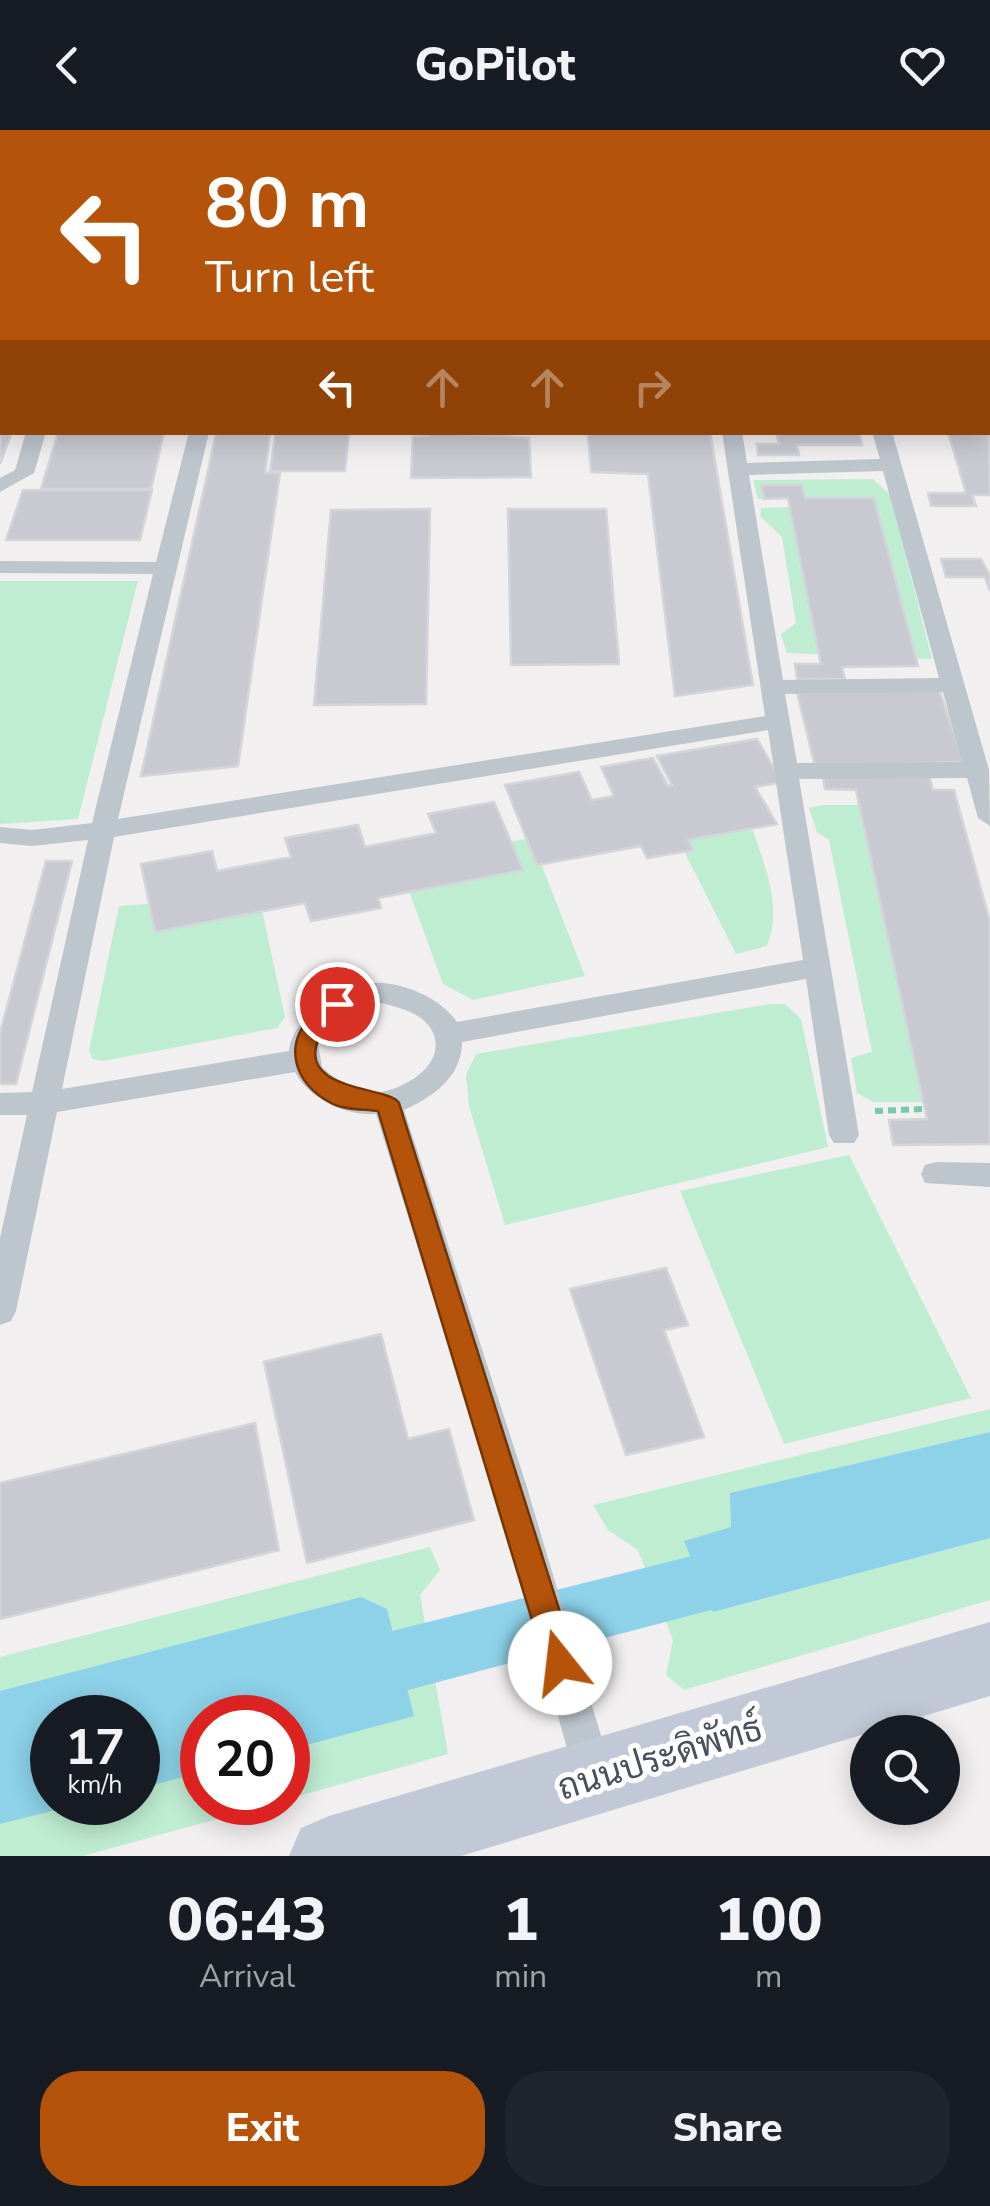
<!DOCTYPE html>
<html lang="en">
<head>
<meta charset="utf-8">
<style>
  body { margin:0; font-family:"Nunito Sans",Sarabun,sans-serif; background:#20242c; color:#f1f3f6; height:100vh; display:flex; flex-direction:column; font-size:38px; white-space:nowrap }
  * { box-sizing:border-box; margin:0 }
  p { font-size:32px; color:#9ea1a6 }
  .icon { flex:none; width:55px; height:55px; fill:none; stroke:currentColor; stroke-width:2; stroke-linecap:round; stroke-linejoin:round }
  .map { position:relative; height:1726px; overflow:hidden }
  .drawer { display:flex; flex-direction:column; background:#171b24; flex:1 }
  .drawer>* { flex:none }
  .banner { position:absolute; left:0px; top:0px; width:990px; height:305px; box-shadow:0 5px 25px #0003; background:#b45309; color:#fff; overflow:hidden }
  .tools { position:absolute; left:850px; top:1585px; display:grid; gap:20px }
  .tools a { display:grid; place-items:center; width:110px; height:110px; border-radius:50%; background:#171b24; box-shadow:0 5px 25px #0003; font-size:50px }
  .speed { position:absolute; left:30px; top:1565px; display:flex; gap:20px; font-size:50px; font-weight:700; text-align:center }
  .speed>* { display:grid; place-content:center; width:130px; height:130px; border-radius:50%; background:#171b24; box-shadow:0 5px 25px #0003; line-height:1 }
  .speed small { font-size:25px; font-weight:400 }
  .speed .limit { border:15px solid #d22; background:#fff; color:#111 }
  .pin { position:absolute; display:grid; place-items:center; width:85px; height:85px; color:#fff; margin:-42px; border:5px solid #fff; border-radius:50%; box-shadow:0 2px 10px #0007 }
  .me { position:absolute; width:110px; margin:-55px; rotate:344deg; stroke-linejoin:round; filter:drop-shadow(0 0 8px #0008) }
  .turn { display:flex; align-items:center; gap:35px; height:210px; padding:0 40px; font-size:45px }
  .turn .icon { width:130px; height:130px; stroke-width:2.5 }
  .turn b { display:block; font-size:70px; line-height:85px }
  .lanes { display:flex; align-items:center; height:95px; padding:0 40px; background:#0003; justify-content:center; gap:50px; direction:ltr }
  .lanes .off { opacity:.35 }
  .eta { display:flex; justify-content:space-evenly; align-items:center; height:170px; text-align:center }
  .eta b { font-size:60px; font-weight:800; line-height:70px }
  .button { display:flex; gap:20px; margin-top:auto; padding:20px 40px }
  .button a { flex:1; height:115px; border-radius:40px; background:#b45309; color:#fff; font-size:40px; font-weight:800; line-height:115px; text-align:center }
  .button a+a { background:#20242c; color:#f1f3f6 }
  header { display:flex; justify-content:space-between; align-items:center; height:130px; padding:0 40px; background:#171b24; font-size:45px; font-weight:800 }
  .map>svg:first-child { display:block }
</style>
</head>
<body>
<header><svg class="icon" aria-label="back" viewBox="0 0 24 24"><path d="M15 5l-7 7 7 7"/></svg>GoPilot<svg class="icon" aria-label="heart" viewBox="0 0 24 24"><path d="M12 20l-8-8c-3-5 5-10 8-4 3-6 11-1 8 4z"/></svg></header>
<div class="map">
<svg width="990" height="1726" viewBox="0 0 990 1726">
  <rect width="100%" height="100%" fill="#f1efef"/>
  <path fill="#bfedd2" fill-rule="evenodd" d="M873 349 890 365 932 529 787 523 781 504 796 493 782 407 760 386 761 378 790 377 788 368 758 369 753 350Z
    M0 451H138L78 689 0 694Z
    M822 675H860L923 972H873L857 963 851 928 872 922 829 710 817 702 809 678Z
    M752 698C765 737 783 777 767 816L736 824 678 709Z
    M531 708 585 846 473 870 443 854 398 731Z
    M259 766 285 887 277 898 103 931 93 929 89 921 119 776Z
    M770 874H785L801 889 828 1017 505 1095 469 976 466 945 476 924Z
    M849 1025 971 1268 784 1314 680 1061Z
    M990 1279V1302L731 1363V1397L685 1411 713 1482 990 1408V1470L684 1560 666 1545 673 1510 638 1420 608 1400 593 1375Z
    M430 1417 440 1440 420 1465 448 1624 288 1669V1588H202V1672L275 1673 83 1726H0V1527ZM52 1588H138V1672H52Z"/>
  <path fill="#8dd2e8" d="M990 1302V1408L713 1482 684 1411 731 1397 730 1363Z
    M361 1467 387 1479 414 1586 288 1620V1588H202V1642L138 1659V1588H52V1672L84 1673 0 1694V1561Z"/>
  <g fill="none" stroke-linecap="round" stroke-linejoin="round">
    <path fill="#8dd2e8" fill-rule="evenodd" d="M764 1408 786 1416 795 1437 786 1458 764 1466 340 1578 317 1569 308 1546 317 1523 340 1514Z"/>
  </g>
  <path fill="#c9cad1" stroke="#d3d5da" stroke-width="2.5" d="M0 0 29 2H2L0 99Z
    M97 0H243L216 2Z
    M315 0H461L434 2Z
    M546 0H664L666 2H547Z
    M0 223 2 302H12L0 334Z
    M988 253 990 365H972L976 376H931L928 363H966L948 302H988Z
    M164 302 151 359H41L58 303Z
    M276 302H349L345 341H270Z
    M428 302 529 308 531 347 411 348 413 307 428 306Z
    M588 302H710L753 555 675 566 648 344 591 342Z
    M776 302H859L862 315H797L799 325H758L757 314H779Z
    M216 304H270L265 343H280L238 636 141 646Z
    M761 355H802L805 368H874L918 536 842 537 845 549H797L795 534H821L820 530 788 368 764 369Z
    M23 360H152L140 410H6Z
    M430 379 426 574 314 575 331 380Z
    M508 379H606L619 534 511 535Z
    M941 429H981L990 445V461L985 447H946Z
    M939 559 964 632 815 636 797 563Z
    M757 609 782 652 755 657 777 694 688 710 693 720 647 728 641 716 537 735 505 655 579 642 592 670 614 666 601 637 653 628 668 656 672 655 657 626Z
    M823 646H929L933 660H954L990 792V1014L893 1015 889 990 927 989 856 660 825 659Z
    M494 672 523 740 378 768 381 778 311 791 305 773 155 802 141 734 212 721 217 741 291 727 285 708 358 695 365 717 436 703 428 684Z
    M46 731H72L16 954H0V903Z
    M666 1138 688 1195 664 1200 704 1307 626 1325 570 1159Z
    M381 1204 408 1309 449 1299 474 1390 307 1433 264 1232Z
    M255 1293 279 1420 0 1489V1353Z"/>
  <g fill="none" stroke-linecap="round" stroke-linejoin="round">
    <path stroke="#78caa4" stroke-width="6" stroke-dasharray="8 5" stroke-linecap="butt" d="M875 981 924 979"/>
    <path fill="#bdc5cd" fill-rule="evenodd" d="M46 0H62L63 2H48Z
      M775 0H791L792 2H777Z
      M0 202H2V212H0Z
      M26 302H46L34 343 0 362V348L15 340Z
      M189 302H209L118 689 765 586 722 302H742L747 333 880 329 872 302H892L989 640 990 696 978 688 967 648 799 649 859 1005 854 1013H834L829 1005 806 849 462 912C462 947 433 967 404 980L525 1351 613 1646 608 1660 594 1665 580 1660 575 1646 491 1351 376 984C346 986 309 969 295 942L57 982 16 1181 11 1191 0 1195V1108L27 985H0V963L32 962 88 710 32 716 0 713V697L32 700 92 693 153 444 0 443V431L156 432ZM883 341 939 548 783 550 749 345ZM943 562 962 632 797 633 785 564ZM768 600 803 830 457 892C442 870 411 856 384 853 349 850 292 884 289 921L62 959 114 707ZM382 873C399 878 421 882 431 899 453 936 393 968 363 962 346 958 334 948 322 937L318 913 336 893Z
      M936 1032 990 1033V1057L925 1053 921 1044 925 1035Z"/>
    <path fill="#c0c9d5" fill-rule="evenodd" d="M990 1492V1566L461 1726H289L301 1698 329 1686Z"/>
  </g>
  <path fill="#b45309" stroke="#753606" stroke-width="2.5" d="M337 866 348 874C341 887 324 897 318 910 298 962 389 956 399 973L576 1533 571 1544 560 1548 550 1544 545 1533 378 981C364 979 343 980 331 973 294 953 282 915 313 885 320 877 326 869 337 866Z"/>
  <g text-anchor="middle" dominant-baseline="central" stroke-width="10" stroke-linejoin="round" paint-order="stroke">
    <g font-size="35" fill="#47515b" stroke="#fff">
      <text transform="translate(660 1628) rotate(-17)">ถนนประดิพัทธ์</text>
    </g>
  </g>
</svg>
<div class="tools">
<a><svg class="icon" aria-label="search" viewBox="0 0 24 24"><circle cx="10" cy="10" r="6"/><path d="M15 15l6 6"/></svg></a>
</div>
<div class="speed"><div>17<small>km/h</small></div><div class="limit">20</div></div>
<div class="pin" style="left:337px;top:874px;background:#d93025"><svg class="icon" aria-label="arrive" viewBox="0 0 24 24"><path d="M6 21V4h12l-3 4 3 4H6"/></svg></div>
<svg class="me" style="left:560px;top:1533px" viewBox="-20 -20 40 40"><circle r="19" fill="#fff"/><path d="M0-13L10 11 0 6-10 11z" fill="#b45309"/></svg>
<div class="banner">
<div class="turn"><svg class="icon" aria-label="left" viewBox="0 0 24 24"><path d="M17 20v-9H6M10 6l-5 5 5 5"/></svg><div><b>80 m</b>Turn left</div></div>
<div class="lanes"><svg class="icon" aria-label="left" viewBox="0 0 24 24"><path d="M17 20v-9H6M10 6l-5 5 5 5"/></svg><svg class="icon off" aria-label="ahead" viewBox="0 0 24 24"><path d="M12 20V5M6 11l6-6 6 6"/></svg><svg class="icon off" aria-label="ahead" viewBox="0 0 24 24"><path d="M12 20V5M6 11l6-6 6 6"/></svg><svg class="icon off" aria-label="right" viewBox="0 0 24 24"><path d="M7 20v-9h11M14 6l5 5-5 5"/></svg></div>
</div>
</div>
<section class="drawer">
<div class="eta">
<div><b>06:43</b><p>Arrival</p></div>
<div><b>1</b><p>min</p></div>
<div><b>100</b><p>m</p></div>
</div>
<div class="button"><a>Exit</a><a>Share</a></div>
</section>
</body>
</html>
